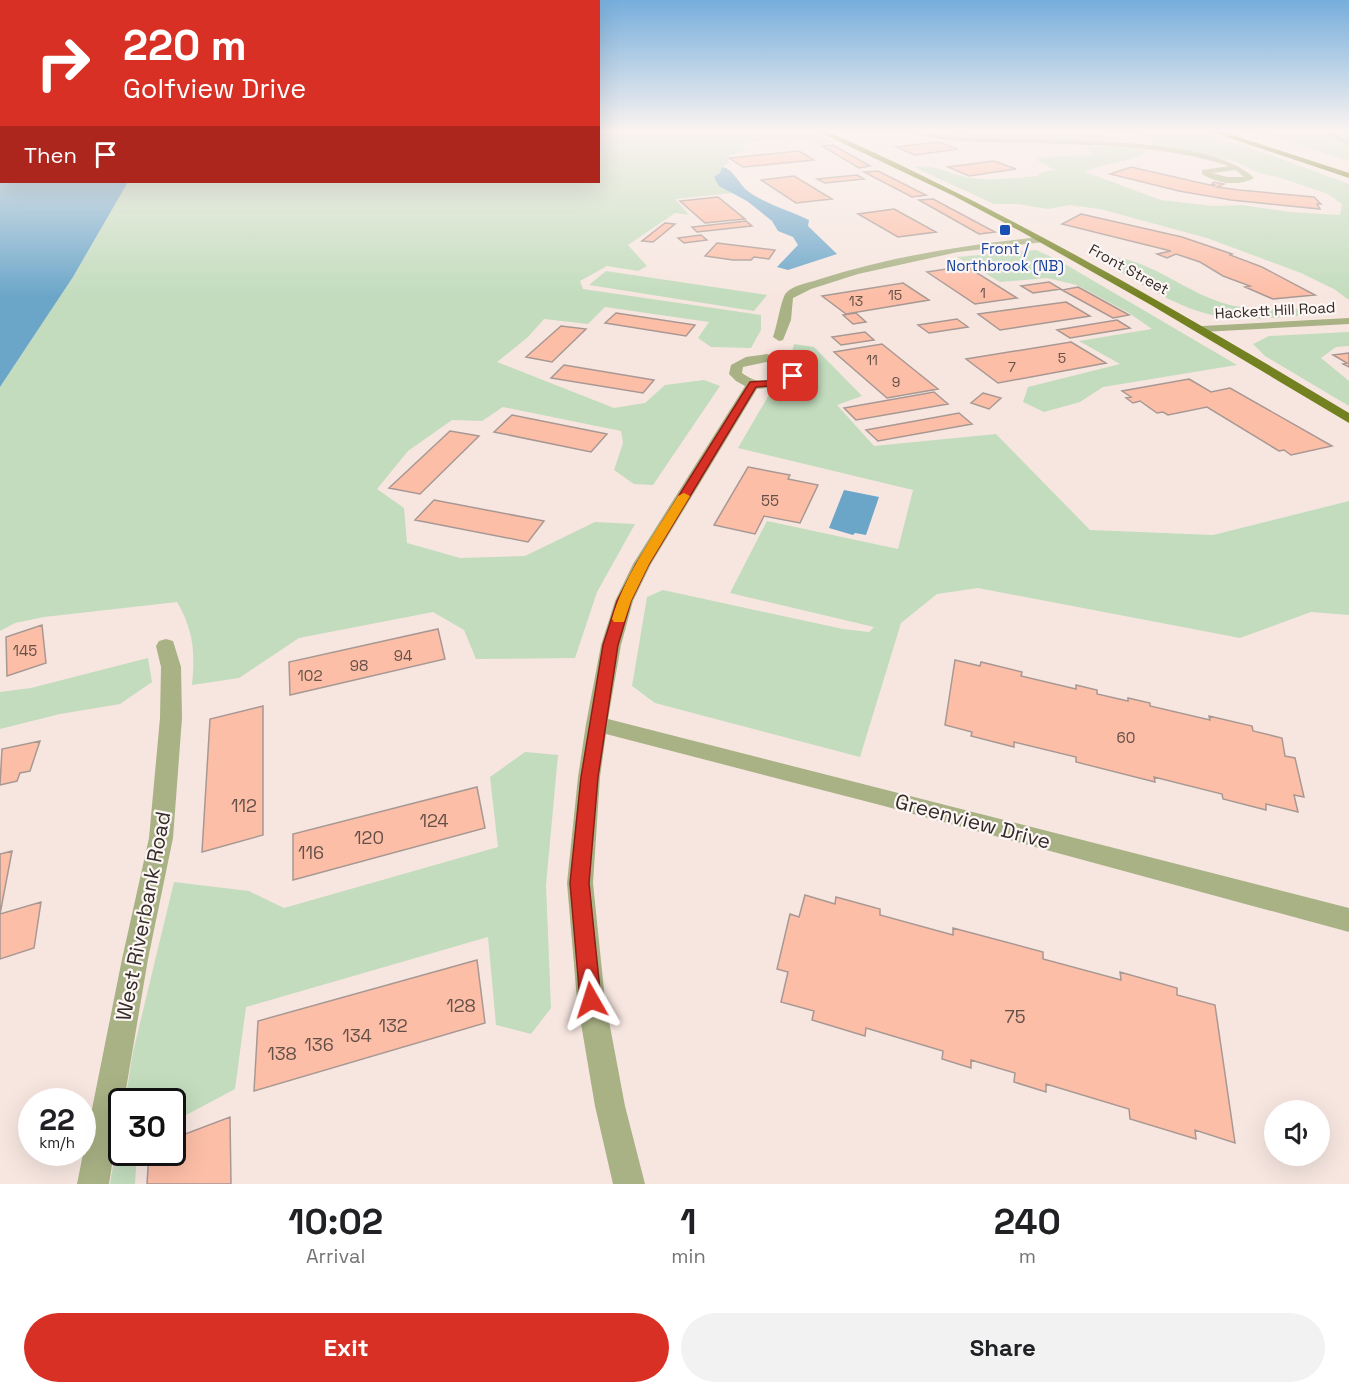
<!DOCTYPE html>
<html lang="en">
<head>
<meta charset="utf-8">
<style>
  body { margin:0; font-family:"Space Grotesk",sans-serif; background:#f2f2f2; color:#202124; height:100vh; display:flex; flex-direction:column; font-size:22px; white-space:nowrap }
  * { box-sizing:border-box; margin:0 }
  p { font-size:20px; color:#757577 }
  .icon { flex:none; width:33px; height:33px; fill:none; stroke:currentColor; stroke-width:2; stroke-linecap:round; stroke-linejoin:round }
  .map { position:relative; height:1184px; overflow:hidden }
  .side { display:flex; flex-direction:column; background:#fff; flex:1 }
  .side>* { flex:none }
  .hud { position:absolute; left:0px; top:0px; width:600px; height:183px; box-shadow:0 6px 24px #0002; background:#d93025; color:#fff; overflow:hidden }
  .fabs { position:absolute; left:1264px; top:1100px; display:grid; gap:12px }
  .fabs a { display:grid; place-items:center; width:66px; height:66px; border-radius:50%; background:#fff; box-shadow:0 6px 24px #0002; font-size:30px }
  .speed { position:absolute; left:18px; top:1088px; display:flex; gap:12px; font-size:30px; font-weight:700; text-align:center }
  .speed>* { display:grid; place-content:center; width:78px; height:78px; border-radius:50%; background:#fff; box-shadow:0 6px 24px #0002; line-height:1 }
  .speed small { font-size:15px; font-weight:400 }
  .speed .limit { border:3px solid #111; border-radius:9px; background:#fff; color:#111 }
  .pin { position:absolute; display:grid; place-items:center; width:51px; height:51px; color:#fff; margin:-26px; border-radius:12px; box-shadow:0 3px 9px #0006 }
  .me { position:absolute; width:66px; margin:-33px; rotate:354deg; stroke-linejoin:round; filter:drop-shadow(0 0 4px #0008) }
  .turn { display:flex; align-items:center; gap:21px; height:126px; padding:0 24px; font-size:27px }
  .turn .icon { width:78px; height:78px; stroke-width:2.5 }
  .turn b { display:block; font-size:42px; line-height:51px }
  .then { display:flex; align-items:center; height:57px; padding:0 24px; background:#0003; gap:12px; font-size:22px }
  .eta { display:flex; justify-content:space-evenly; align-items:center; height:102px; text-align:center }
  .eta b { font-size:36px; font-weight:600; line-height:42px }
  .action { display:flex; gap:12px; margin-top:auto; padding:12px 24px }
  .action a { flex:1; height:69px; border-radius:36px; background:#d93025; color:#fff; font-size:24px; font-weight:600; line-height:69px; text-align:center }
  .action a+a { background:#f2f2f2; color:#202124 }
  .map>svg:first-child { display:block }
</style>
</head>
<body>
<div class="map">
<svg width="1349" height="1184" viewBox="0 0 1349 1184">
  <rect width="100%" height="100%" fill="#f7e6e0"/>
  <path fill="#c2dcbd" d="M599 131H809L836 142 820 144 787 138 743 144 746 150 727 156 729 163 722 167 718 182 720 186 733 193 675 199 689 215 675 213 628 245 647 266 638 271 607 266 580 281 583 289 761 315V330L751 348 711 347 698 338 709 322 605 307 588 324 544 319 528 337 497 362 614 408 645 403 665 385 704 380 720 386 653 485 634 484 614 470 623 443 621 431 503 407 482 421 452 420 408 451 377 489 404 508 407 543 460 558 525 556 595 522 635 524 597 592 575 658 476 659 464 630 433 612 299 638 239 678 192 685C195 653 194 631 177 602L44 617 15 623 0 631V387L73 277 128 182H598Z
    M924 131H1062L1119 138 1126 141 986 138Z
    M1128 131H1194L1268 154 1349 184V300L1334 289 1301 273 1207 238 1100 209 1069 205 1048 209 1017 204H994L914 167C934 163 951 175 970 178 993 181 1015 178 1038 176L1039 173 1055 170 1039 162 1036 157 1092 155 1086 145 1148 150C1130 165 1105 161 1085 172L1161 200 1212 206 1242 205 1290 212 1340 215 1342 204 1328 194 1281 178 1256 172 1235 161 1155 147 1150 138Z
    M1254 131H1349V161L1265 134Z
    M1036 250 1058 260 1237 365 1103 387 1080 402 1044 412 1023 402 1028 387 1120 364 1079 341 1152 329 1129 313 1077 285 1047 278 1000 282 957 257Z
    M1103 256C1148 257 1181 290 1223 303 1252 312 1284 308 1315 309L1321 313 1314 315C1281 316 1244 323 1212 315 1172 306 1135 279 1100 260Z
    M606 271 767 295 754 311 589 285Z
    M1349 332V346L1336 347 1321 358 1349 381V406L1265 356 1253 344 1269 336Z
    M794 344 814 347 862 396 837 405 874 446 996 434 1090 530 1213 535 1349 501V615L1311 612 1240 638 978 588 937 594 901 623 860 757 655 703 632 686 647 597 663 590 843 629 869 632 874 627 730 593 767 521 898 549 913 490 738 448 770 393 789 389 812 380 814 366 792 352Z
    M148 658 152 682 120 704 60 714 0 729V692L31 688Z
    M525 752 558 755 546 885 551 1008 531 1034 496 1025 488 937 246 1007 235 1089 173 1122 172 1101H125L133 1052 174 882 249 891 284 908 498 847 490 777Z
    M121 1118 122 1152H137L135 1184H110Z"/>
  <path fill="#6ba6c9" d="M0 131 2 182H128L73 277 0 387Z
    M722 167C734 169 739 185 749 192 768 205 789 210 809 220L808 226 837 254 788 270 777 267 798 245 793 237 778 231 772 221 747 201 719 186 714 177 720 173Z
    M844 490 879 497 866 535 855 533 853 535 829 528Z"/>
  <g fill="none" stroke-linecap="round" stroke-linejoin="round">
    <path fill="#6ba6c9" fill-rule="evenodd" d="M946 131H969L968 132Z
      M1328 131 1349 143V145L1324 131Z"/>
  </g>
  <path fill="#fdbea7" stroke="#a89893" stroke-width="1.5" d="M938 142 958 149 915 155 896 147Z
    M833 145 870 166 859 168 822 146Z
    M799 151 814 160 743 167 729 158Z
    M994 161 1016 169 969 176 948 167Z
    M1131 167 1214 186 1215 185 1212 184 1214 182 1224 184 1217 187 1239 190 1314 197 1321 204H1317L1320 209 1231 200 1179 191 1110 174Z
    M878 171 926 195 912 197 864 172Z
    M857 175 864 179 825 183 817 179Z
    M794 176 832 199 796 203 761 180Z
    M718 197 745 219 705 223 680 201Z
    M933 199 995 232 979 234 919 200Z
    M894 209 936 232 898 237 858 214Z
    M1081 214 1182 237 1232 254 1230 255 1262 267 1315 295 1273 299 1245 287 1250 286 1223 276 1200 262 1176 254 1167 258 1157 254 1171 251 1062 224Z
    M746 221 752 226 697 232 692 227Z
    M665 223 675 224 653 242 642 241Z
    M701 235 707 240 684 243 678 238Z
    M717 243 775 250 769 259 754 257 751 260H733L705 256Z
    M966 266 1017 298 975 304 927 272Z
    M1049 282 1061 289 1033 293 1021 286Z
    M903 283 929 300 846 314 822 296Z
    M1078 287 1129 315 1113 318 1062 290Z
    M1066 302 1090 316 1000 330 978 314Z
    M616 313 695 325 686 336 605 323Z
    M856 313 866 322 853 324 843 315Z
    M957 319 968 327 929 333 918 325Z
    M1117 320 1130 328 1070 338 1057 330Z
    M561 326 586 329 552 362 526 357Z
    M865 332 874 340 841 345 832 337Z
    M1071 342 1106 363 998 383 966 359Z
    M882 344 938 389 887 398 834 352Z
    M1349 353V367L1343 364 1347 363 1333 355Z
    M564 365 654 380 643 393 551 378Z
    M1189 379 1211 392 1230 388 1332 446 1291 455 1284 450 1279 451 1207 407 1168 415 1163 412 1157 413 1140 401 1133 403 1126 398 1131 397 1122 391Z
    M934 392 948 404 856 420 844 408Z
    M983 393 1001 398 989 409 971 403Z
    M959 413 972 424 878 441 866 430Z
    M512 415 607 434 591 452 494 432Z
    M450 431 479 436 420 494 389 488Z
    M748 467 790 475 788 479 818 485 800 523 764 516 755 534 714 525Z
    M434 500 544 521 528 542 415 520Z
    M42 625 46 663 7 676 6 637Z
    M438 629 445 659 290 695 289 662Z
    M955 660 980 666 981 662 1022 672 1021 676 1076 689V685L1097 690V694L1128 701V698L1150 703V706L1210 720 1209 716 1252 726 1253 731 1282 738 1285 756 1295 758 1304 797 1294 795 1298 812 1266 804V810L1223 799 1222 794 1154 777 1155 782 1076 762V757L1014 742V747L971 736 972 732 945 725Z
    M263 706V835L202 852 210 719Z
    M40 741 30 771 20 773 17 781 0 785 2 749Z
    M477 787 485 828 293 880V834Z
    M12 851 0 914 41 902 34 948 0 959V854Z
    M805 895 835 904 836 897 880 909V915L953 935V928L1043 952V959L1121 980 1120 972 1177 988V995L1215 1005 1235 1143 1195 1130 1196 1139 1130 1119 1129 1109 1046 1084V1092L1014 1082 1015 1073 971 1060V1068L942 1059 943 1051 866 1028 865 1036 812 1020 814 1011 781 1002 788 972 777 969 790 914 799 917Z
    M477 960 485 1023 254 1091 258 1021Z
    M230 1117 231 1184H147L149 1152H172V1139Z"/>
  <g fill="none" stroke-linecap="round" stroke-linejoin="round">
    <path fill="#a9b285" fill-rule="evenodd" d="M909 131C933 131 957 137 982 138 1044 141 1212 134 1254 178 1239 187 1216 183 1202 174V170L1229 166C1164 145 1092 145 1023 143 994 143 934 143 909 131ZM1236 170 1244 177H1227L1212 173Z
      M1041 237 1044 238V242L958 252 858 274 811 289 793 298 791 320 783 340 779 341 773 337C777 327 781 299 786 293 793 285 809 283 820 279 892 256 966 245 1041 237Z
      M1349 318V324L1202 332 1196 329 1202 326Z
      M767 354C780 358 797 361 799 376L784 386 757 389 651 564 633 601 621 645 608 719 1349 908V932L884 806 606 734 600 777 593 883 605 1000 625 1106 645 1184H613L595 1106 577 1000 567 883 578 777 586 724 601 645 615 601 633 564 745 386 736 381 729 374 731 365 746 357ZM766 362 782 367 787 375C773 385 755 383 742 373L743 367Z
      M166 639 173 641 181 667 182 718 173 838 148 959 124 1101H122L109 1184H77L122 959 149 838 160 718 161 667 156 646 159 641Z"/>
    <path fill="#738120" fill-rule="evenodd" d="M817 131H827C1008 212 1179 311 1349 413V423L1151 305 1020 231 954 196Z"/>
    <path fill="#616e0f" fill-rule="evenodd" d="M1209 131H1220L1349 173V178Z"/>
  </g>
  <linearGradient id="sky" x2="0" y2="1"><stop stop-color="#76aedc"/><stop offset="0.44" stop-color="#fbf4f1"/><stop offset="1" stop-color="#fbf4f1" stop-opacity="0"/></linearGradient>
  <rect width="1349" height="297" fill="url(#sky)"/>
  <path fill="#d93025" stroke="#8d1f18" stroke-width="1.5" d="M793 373 797 376 785 385 756 387 649 564 631 601 618 645 598 777 589 883 601 1000 598 1007 591 1010 583 1007 580 1000 570 883 581 777 603 645 617 601 636 564 750 382 780 380Z"/>
  <path fill="#f59e0b" d="M684 493 690 496 649 564 631 601 624 622H614L612 619C625 574 654 535 678 496Z"/>
  <rect fill="#1a4fb4" stroke="#fdf6f4" stroke-width="2" x="999" y="224" width="12" height="12" rx="3"/>
  <g text-anchor="middle" dominant-baseline="central" stroke-width="4.5" stroke-linejoin="round" paint-order="stroke">
    <g font-size="14" fill="#655048">
      <text x="983" y="293">1</text>
      <text x="895" y="295">15</text>
      <text x="856" y="301">13</text>
      <text x="1062" y="358">5</text>
      <text x="872" y="360">11</text>
      <text x="1012" y="367">7</text>
      <text x="896" y="382">9</text>
    </g>
    <g font-size="15" fill="#164399" stroke="#fdf6f4">
      <text x="1005" y="248">Front /<tspan x="1005" dy="17">Northbrook (NB)</tspan></text>
    </g>
    <g font-size="15" fill="#322c29" stroke="#fdf6f4">
      <text transform="translate(1129 269) rotate(29)">Front Street</text>
      <text transform="translate(1275 310) rotate(-3)">Hackett Hill Road</text>
    </g>
    <g font-size="15" fill="#655048">
      <text x="770" y="500">55</text>
      <text x="25" y="650">145</text>
      <text x="403" y="655">94</text>
      <text x="359" y="665">98</text>
      <text x="310" y="675">102</text>
      <text x="1126" y="737">60</text>
    </g>
    <g font-size="18" fill="#655048">
      <text x="244" y="805">112</text>
      <text x="434" y="820">124</text>
      <text x="369" y="837">120</text>
      <text x="311" y="852">116</text>
      <text x="461" y="1005">128</text>
      <text x="1015" y="1016">75</text>
      <text x="393" y="1025">132</text>
      <text x="357" y="1035">134</text>
      <text x="319" y="1044">136</text>
      <text x="282" y="1053">138</text>
    </g>
    <g font-size="21" fill="#322c29" stroke="#fdf6f4">
      <text transform="translate(973 821) rotate(15)">Greenview Drive</text>
      <text transform="translate(143 916) rotate(-79)">West Riverbank Road</text>
    </g>
  </g>
</svg>
<div class="fabs">
<a><svg class="icon" aria-label="sound" viewBox="0 0 24 24"><path d="M4 9h4l5-4v14l-5-4H4zM17 9q2 3 0 6"/></svg></a>
</div>
<div class="speed"><div>22<small>km/h</small></div><div class="limit">30</div></div>
<div class="pin" style="left:793px;top:376px;background:#d93025"><svg class="icon" aria-label="arrive" viewBox="0 0 24 24"><path d="M6 21V4h12l-3 4 3 4H6"/></svg></div>
<svg class="me" style="left:591px;top:1000px" viewBox="-20 -20 40 40"><path d="M0-17L14 15 0 8-14 15z" fill="#d93025" stroke="#fff" stroke-width="4"/></svg>
<div class="hud">
<div class="turn"><svg class="icon" aria-label="right" viewBox="0 0 24 24"><path d="M7 20v-9h11M14 6l5 5-5 5"/></svg><div><b>220 m</b>Golfview Drive</div></div>
<div class="then">Then<svg class="icon" aria-label="arrive" viewBox="0 0 24 24"><path d="M6 21V4h12l-3 4 3 4H6"/></svg></div>
</div>
</div>
<section class="side">
<div class="eta">
<div><b>10:02</b><p>Arrival</p></div>
<div><b>1</b><p>min</p></div>
<div><b>240</b><p>m</p></div>
</div>
<div class="action"><a>Exit</a><a>Share</a></div>
</section>
</body>
</html>
